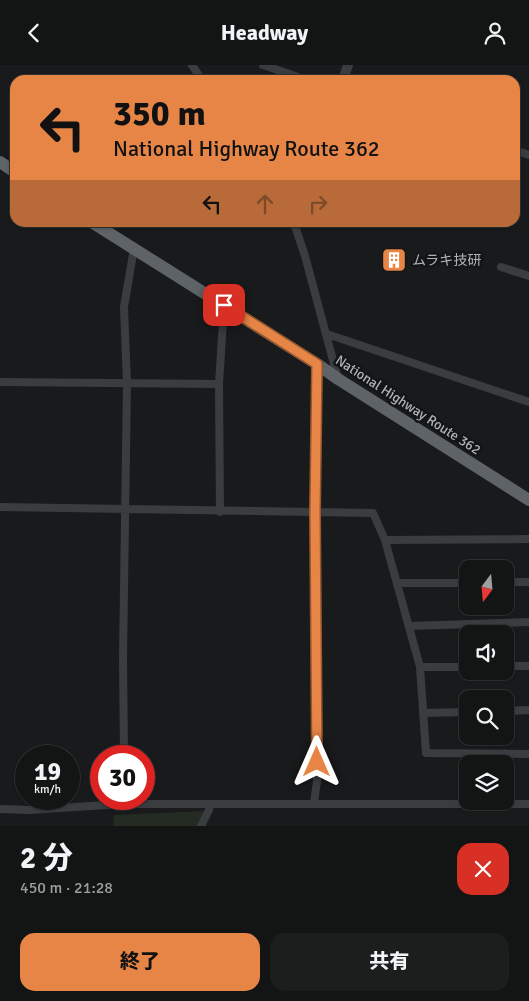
<!DOCTYPE html>
<html lang="ja">
<head>
<meta charset="utf-8">
<style>
  body { margin:0; font-family:Signika,"Noto Sans JP",sans-serif; background:#1c1d1d; color:#f1f3f6; height:100vh; display:flex; flex-direction:column; font-size:19px; white-space:nowrap }
  * { box-sizing:border-box; margin:0 }
  p { font-size:16px; color:#9d9ea0 }
  .icon { flex:none; width:28px; height:28px; fill:none; stroke:currentColor; stroke-width:2; stroke-linecap:round; stroke-linejoin:round }
  .map { position:relative; height:761px; overflow:hidden }
  .panel { display:flex; flex-direction:column; background:#131414; flex:1 }
  .panel>* { flex:none }
  .guide { position:absolute; left:10px; top:10px; width:510px; height:152px; border-radius:15px; box-shadow:0 1px 4px #0004,0 0 0 1px #323334; background:#e68546; color:#111; overflow:hidden }
  .needle { width:32px; rotate:196deg }
  .fabs { position:absolute; left:459px; top:495px; display:grid; gap:10px }
  .fabs a { display:grid; place-items:center; width:55px; height:55px; border-radius:10px; background:#131414; box-shadow:0 1px 4px #0004,0 0 0 1px #323334; font-size:25px }
  .speed { position:absolute; left:15px; top:680px; display:flex; gap:10px; font-size:25px; font-weight:700; text-align:center }
  .speed>* { display:grid; place-content:center; width:65px; height:65px; border-radius:50%; background:#131414; box-shadow:0 1px 4px #0004,0 0 0 1px #323334; line-height:1 }
  .speed small { font-size:12px; font-weight:400 }
  .speed .limit { border:8px solid #d22; background:#fff; color:#111 }
  .pin { position:absolute; display:grid; place-items:center; width:42px; height:42px; color:#fff; margin:-21px; border-radius:10px; box-shadow:0 2px 8px #0006 }
  .me { position:absolute; width:55px; margin:-28px; rotate:0deg; stroke-linejoin:round; filter:drop-shadow(0 0 4px #0008) }
  .turn { display:flex; align-items:center; gap:18px; height:105px; padding:0 20px; font-size:22px }
  .turn .icon { width:65px; height:65px; stroke-width:2.5 }
  .turn b { display:block; font-size:35px; line-height:42px }
  .lanes { display:flex; align-items:center; height:48px; padding:0 20px; background:#0003; justify-content:center; gap:25px; direction:ltr }
  .lanes .off { opacity:.35 }
  .round { display:grid; place-items:center; flex:none; width:52px; height:52px; border-radius:15px; background:#1c1d1d }
  .head { display:flex; align-items:center; justify-content:space-between; height:85px; padding:0 20px }
  h1 { font-size:30px; font-weight:800; line-height:38px }
  .button { display:flex; gap:10px; margin-top:auto; padding:10px 20px }
  .button a { flex:1; height:58px; border-radius:15px; background:#e68546; color:#111; font-size:20px; font-weight:800; line-height:58px; text-align:center }
  .button a+a { background:#1c1d1d; color:#f1f3f6 }
  header { display:flex; justify-content:space-between; align-items:center; height:65px; padding:0 20px; background:#131414; font-size:22px; font-weight:800 }
  .map>svg:first-child { display:block }
</style>
</head>
<body>
<header><svg class="icon" aria-label="back" viewBox="0 0 24 24"><path d="M15 5l-7 7 7 7"/></svg>Headway<svg class="icon" aria-label="person" viewBox="0 0 24 24"><circle cx="12" cy="8" r="4"/><path d="M4 21q1-7 8-7t8 7"/></svg></header>
<div class="map">
<svg width="529" height="761" viewBox="0 0 529 761">
  <rect width="100%" height="100%" fill="#191a1b"/>
  <path fill="#242b23" d="M204 746 197 761H113L114 750Z"/>
  <g fill="none" stroke-linecap="round" stroke-linejoin="round">
    <path stroke="#3a3d40" stroke-width="8" d="M192 0 202 15
      M263 0 307 15
      M515 85 529 90
      M294 158 305 191 338 314
      M501 202 529 211
      M327 269 529 337
      M0 317 219 319
      M0 442 373 448 385 475 420 602 426 688 529 689
      M220 447 219 319 224 240
      M385 475 529 474
      M505 517H529
      M398 518H468
      M409 561 529 557
      M505 601H529
      M420 602H468
      M505 646 529 645
      M423 648 468 647
      M124 691 123 593 127 318 124 242 134 183
      M314 738 317 716 315 448 317 299
      M0 744 29 745 122 739H529
      M201 761 209 745 210 739"/>
    <path stroke="#3a3d40" stroke-width="10" d="M343 15 348 0
      M295 160 296 158"/>
    <path stroke="#5e6368" stroke-width="12" d="M0 97 15 107
      M93 158 317 299 338 314 529 435"/>
  </g>
  <g fill="none" stroke-linecap="round" stroke-linejoin="round">
    <defs>
      <path id="route" d="M224 240 317 299 315 448 317 697"/>
    </defs>
    <use href="#route" stroke="#96562e" stroke-width="12"/>
    <use href="#route" stroke="#e68546" stroke-width="9"/>
  </g>
  <defs>
    <symbol id="building-square" viewBox="-11 -11 22 22"><rect x="-9" y="-9" width="18" height="18" rx="4" fill="#e68546" stroke="#141516"/><path d="M-4-6H4V6H1V3H-1V6H-4ZM-2.5-4.3h1.7v1.8h-1.7ZM.8-4.3h1.7v1.8H.8ZM-2.5-1h1.7V.8h-1.7ZM.8-1h1.7V.8H.8Z" fill="#fff"/></symbol>
  </defs>
  <g fill-rule="evenodd">
    <use href="#building-square" x="380" y="181" width="28" height="28"/>
  </g>
  <g text-anchor="middle" dominant-baseline="central" stroke-width="5" stroke-linejoin="round" paint-order="stroke">
    <g font-size="14" fill="#acb4ba" stroke="#141516" text-anchor="start">
      <text x="412" y="195">ムラキ技研</text>
    </g>
    <g font-size="14" fill="#acb4ba" stroke="#141516">
      <text transform="translate(408 340) rotate(33)">National Highway Route 362</text>
    </g>
  </g>
</svg>
<div class="fabs">
<a><svg class="needle" viewBox="-14 -14 28 28"><path d="M0-13l5 13h-10z" fill="#e53935"/><path d="M0 13l5-13h-10z" fill="#9d9ea0"/></svg></a>
<a><svg class="icon" aria-label="sound" viewBox="0 0 24 24"><path d="M4 9h4l5-4v14l-5-4H4zM17 9q2 3 0 6"/></svg></a>
<a><svg class="icon" aria-label="search" viewBox="0 0 24 24"><circle cx="10" cy="10" r="6"/><path d="M15 15l6 6"/></svg></a>
<a><svg class="icon" aria-label="layers" viewBox="0 0 24 24"><path d="M12 4l9 5-9 5-9-5zM3 14l9 5 9-5"/></svg></a>
</div>
<div class="speed"><div>19<small>km/h</small></div><div class="limit">30</div></div>
<div class="pin" style="left:224px;top:240px;background:#d93025"><svg class="icon" aria-label="arrive" viewBox="0 0 24 24"><path d="M6 21V4h12l-3 4 3 4H6"/></svg></div>
<svg class="me" style="left:317px;top:697px" viewBox="-20 -20 40 40"><path d="M0-17L14 15 0 8-14 15z" fill="#e68546" stroke="#fff" stroke-width="4"/></svg>
<div class="guide">
<div class="turn"><svg class="icon" aria-label="left" viewBox="0 0 24 24"><path d="M17 20v-9H6M10 6l-5 5 5 5"/></svg><div><b>350 m</b>National Highway Route 362</div></div>
<div class="lanes"><svg class="icon" aria-label="left" viewBox="0 0 24 24"><path d="M17 20v-9H6M10 6l-5 5 5 5"/></svg><svg class="icon off" aria-label="ahead" viewBox="0 0 24 24"><path d="M12 20V5M6 11l6-6 6 6"/></svg><svg class="icon off" aria-label="right" viewBox="0 0 24 24"><path d="M7 20v-9h11M14 6l5 5-5 5"/></svg></div>
</div>
</div>
<section class="panel">
<div class="head"><div><h1>2 分</h1><p>450 m · 21:28</p></div><a class="round" style="background:#d93025;color:#fff"><svg class="icon" aria-label="close" viewBox="0 0 24 24"><path d="M6 6l12 12M18 6L6 18"/></svg></a></div>
<div class="button"><a>終了</a><a>共有</a></div>
</section>
</body>
</html>
